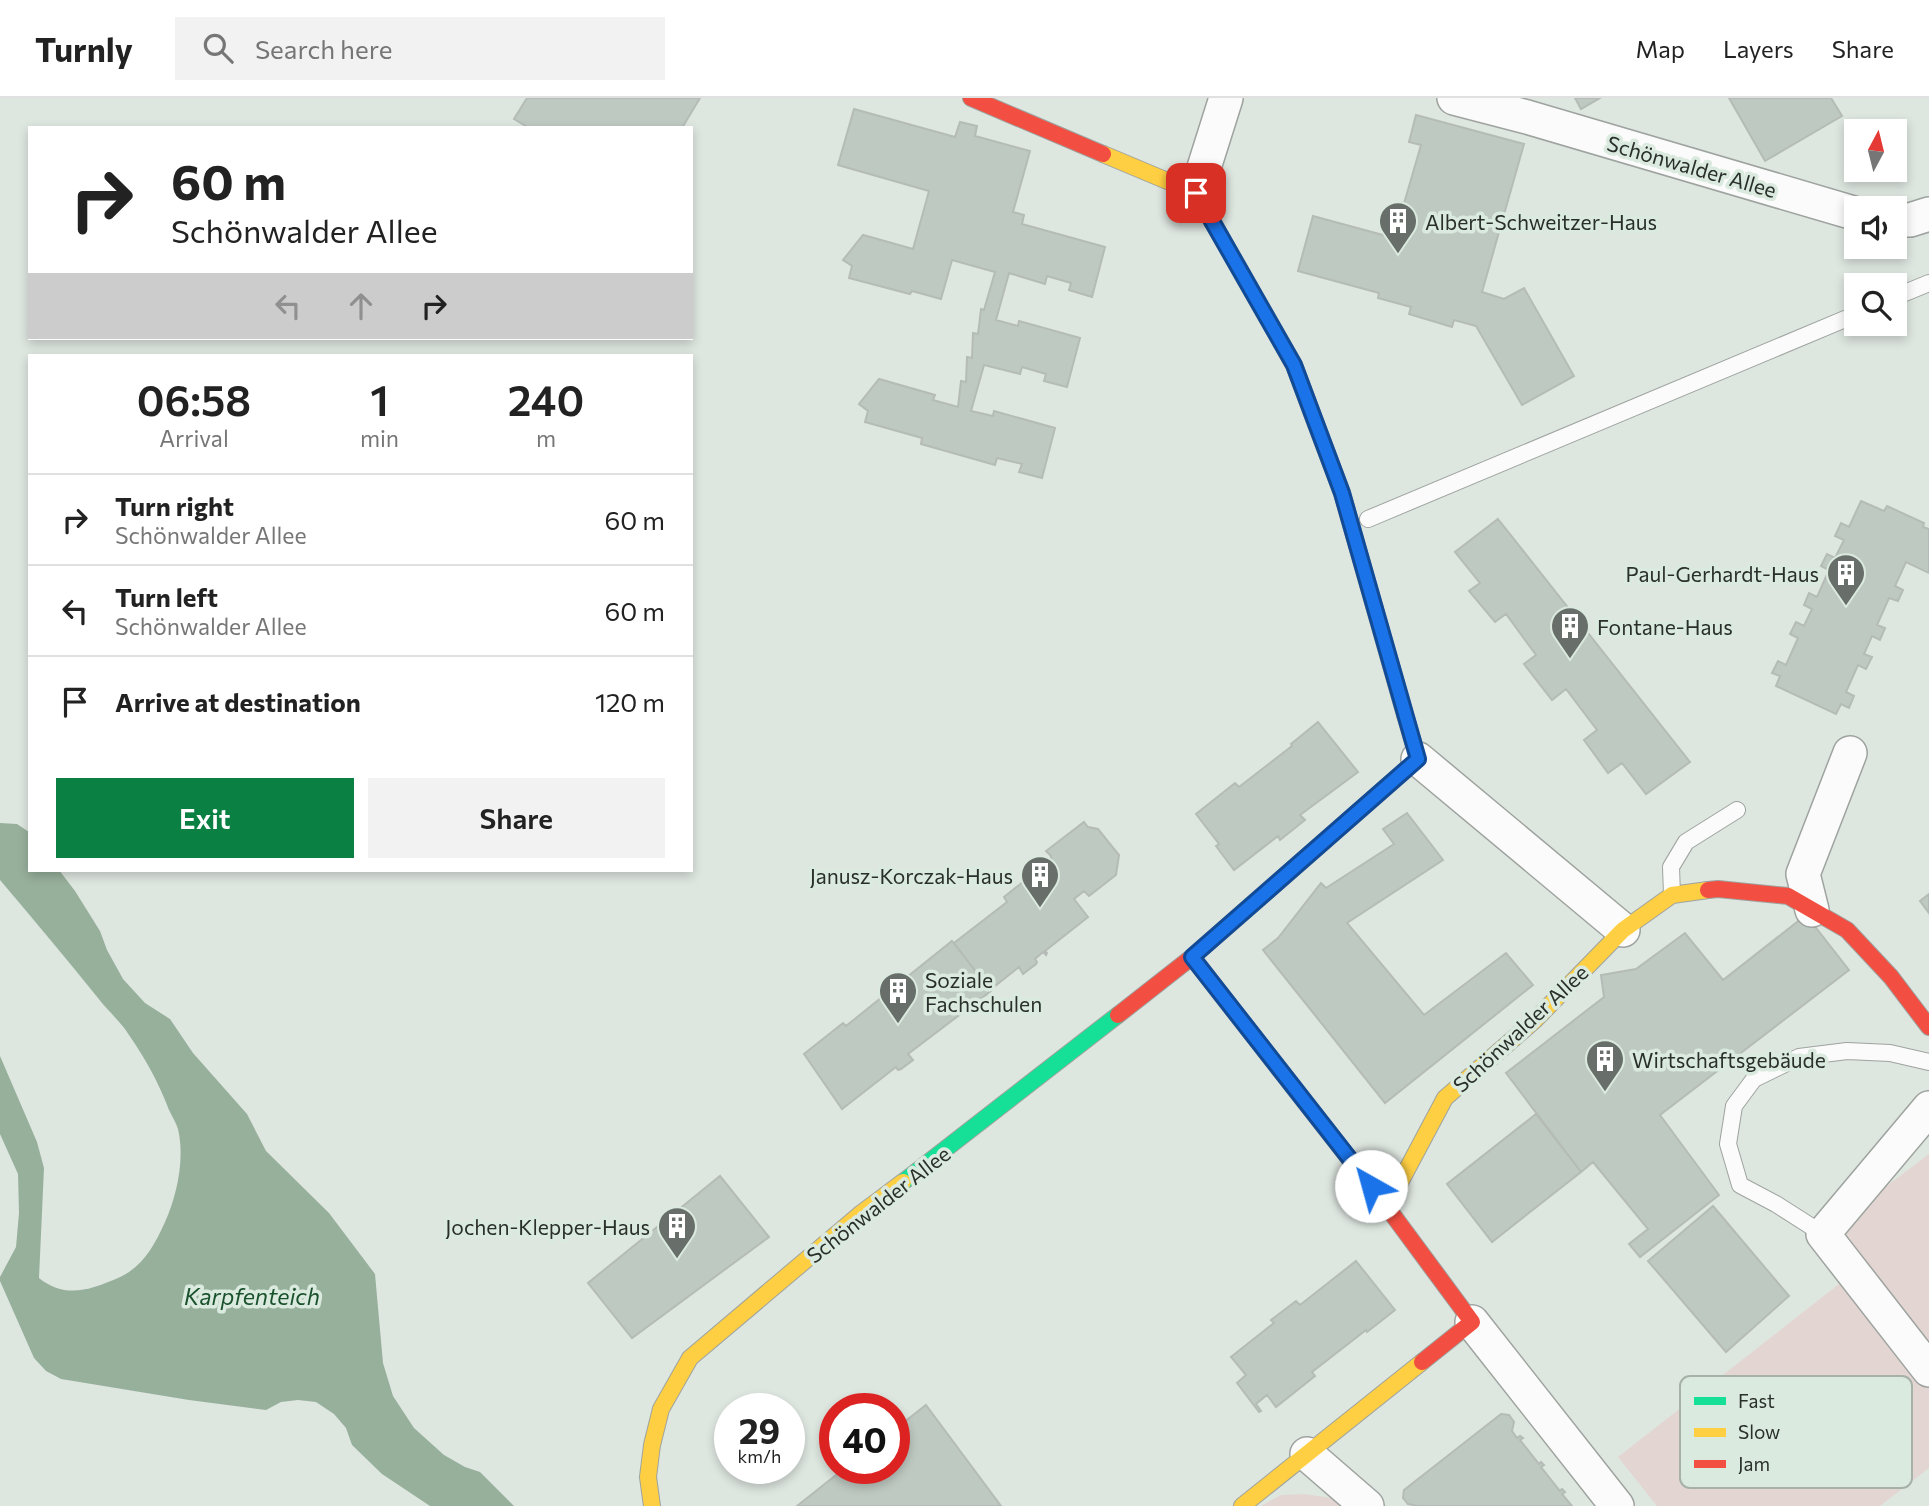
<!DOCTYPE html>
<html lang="en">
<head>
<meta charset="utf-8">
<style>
  body { margin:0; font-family:Commissioner,sans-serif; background:#f2f2f2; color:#222; height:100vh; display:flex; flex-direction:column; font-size:26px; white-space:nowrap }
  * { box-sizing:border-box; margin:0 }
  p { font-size:23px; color:#767676 }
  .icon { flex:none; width:38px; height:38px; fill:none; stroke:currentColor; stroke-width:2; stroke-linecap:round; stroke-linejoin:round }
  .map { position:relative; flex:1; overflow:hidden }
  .drawer { position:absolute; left:28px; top:256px; width:665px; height:518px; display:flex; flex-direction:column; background:#fff; border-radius:0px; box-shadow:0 4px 10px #0003 }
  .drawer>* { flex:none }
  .top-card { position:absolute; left:28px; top:28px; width:665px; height:214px; border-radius:0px; box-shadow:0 4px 10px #0003; background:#fff; color:#222; overflow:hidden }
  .needle { width:46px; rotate:7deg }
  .fabs { position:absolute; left:1844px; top:21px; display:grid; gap:14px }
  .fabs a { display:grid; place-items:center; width:63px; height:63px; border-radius:0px; background:#fff; box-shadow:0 4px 10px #0003; font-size:35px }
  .speed { position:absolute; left:714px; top:1295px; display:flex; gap:14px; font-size:35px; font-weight:700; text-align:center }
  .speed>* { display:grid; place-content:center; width:91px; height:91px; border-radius:50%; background:#fff; box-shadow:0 4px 10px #0003; line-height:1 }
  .speed small { font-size:18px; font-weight:400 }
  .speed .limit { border:10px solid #d22; background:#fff; color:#111 }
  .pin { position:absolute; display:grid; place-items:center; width:60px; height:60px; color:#fff; margin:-30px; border-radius:14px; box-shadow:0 4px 10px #0006 }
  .me { position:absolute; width:77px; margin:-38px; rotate:322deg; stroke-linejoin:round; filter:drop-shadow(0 0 5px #0008) }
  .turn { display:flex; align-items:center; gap:24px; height:147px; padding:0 28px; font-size:32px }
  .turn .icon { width:91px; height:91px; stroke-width:2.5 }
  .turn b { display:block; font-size:49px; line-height:60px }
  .lanes { display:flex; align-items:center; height:66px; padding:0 28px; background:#0003; justify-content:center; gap:35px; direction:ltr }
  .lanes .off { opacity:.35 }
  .eta { display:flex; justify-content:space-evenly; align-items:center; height:119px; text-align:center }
  .eta b { font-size:42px; font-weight:600; line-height:49px }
  .cta { display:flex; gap:14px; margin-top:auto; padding:14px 28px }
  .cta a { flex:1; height:80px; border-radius:0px; background:#0b8043; color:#fff; font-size:28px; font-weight:600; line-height:80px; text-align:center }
  .cta a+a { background:#f2f2f2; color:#222 }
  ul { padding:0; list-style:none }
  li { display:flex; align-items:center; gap:21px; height:91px; padding:0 28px; border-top:2px solid #e0e0e0 }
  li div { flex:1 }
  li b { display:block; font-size:26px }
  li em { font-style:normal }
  header { display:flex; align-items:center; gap:42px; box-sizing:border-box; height:98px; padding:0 35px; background:#fff; border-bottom:2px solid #e0e0e0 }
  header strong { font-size:33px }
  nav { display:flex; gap:38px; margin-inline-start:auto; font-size:24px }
  .search { width:490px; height:63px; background:#f2f2f2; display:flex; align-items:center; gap:18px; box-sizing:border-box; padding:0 24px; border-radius:0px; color:#767676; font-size:26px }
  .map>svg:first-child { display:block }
</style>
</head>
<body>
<header>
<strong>Turnly</strong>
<div class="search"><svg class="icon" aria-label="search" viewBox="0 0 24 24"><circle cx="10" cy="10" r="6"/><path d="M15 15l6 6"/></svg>Search here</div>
<nav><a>Map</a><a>Layers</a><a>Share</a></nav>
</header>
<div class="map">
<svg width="1929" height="1408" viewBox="0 0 1929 1408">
  <rect width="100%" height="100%" fill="#dee6e0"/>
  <path fill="#e3d6d2" d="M1929 1056V1370L1880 1408H1657L1618 1359 1853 1175 1823 1136Z
    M1304 1396 1332 1400 1350 1408H1261L1281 1397Z"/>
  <path fill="#97b09c" d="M0 725 17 726 29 734 30 772H59L75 793 100 833 107 852 123 881 145 905 170 921 193 955 247 1016 266 1053 329 1115 375 1176 383 1265 393 1298 414 1330 444 1357 465 1369 480 1374 514 1408H430L382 1376 352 1347 346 1330 334 1316 316 1304 298 1302 281 1304 266 1312 189 1302 61 1281 46 1273 34 1260 0 1183V1179L16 1149 19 1115 18 1076 0 1036V958L37 1044 44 1070 39 1180C65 1201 90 1192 118 1180 143 1169 154 1148 165 1124 177 1097 185 1061 178 1031 176 1025 172 1018 169 1012 159 985 145 960 129 937 121 924 108 913 98 900 66 860 33 821 0 782Z"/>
  <path fill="#bec9c1" stroke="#b5bbb6" stroke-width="2" d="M527 0H700L682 30H529L514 21Z
    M1575 0H1600L1581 11Z
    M1729 0H1831L1842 18 1765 63Z
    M854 11 955 39 960 24 977 28 975 38 1030 53 1013 114 1024 117 1022 126 1105 149 1092 199 1069 192 1071 185 1047 178 1045 186 1009 175 996 222 1018 228 1019 223 1080 240 1067 289 1044 283 1046 276 1022 269 1020 276 984 267 971 313 993 318 994 313 1055 330 1042 380 1019 374 1022 366 997 360 995 367 921 346 922 340 865 324 868 313 859 306 879 281 935 297 933 302 958 309 961 283 966 284 967 259 972 260 973 235 978 236 981 211 984 212 995 174 952 162 941 201 912 193 910 196 849 180 852 168 843 162 863 137 913 151 929 93 838 67Z
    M1416 17 1524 46 1482 194 1504 201 1524 190 1574 278 1522 307 1476 228 1454 222 1452 229 1409 216 1411 209 1378 200 1379 195 1298 173 1313 118 1394 140 1421 47 1409 44Z
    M1861 403 1884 413 1887 408 1924 425 1923 429 1929 431V475L1906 464 1895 488 1903 492 1898 503 1889 500 1877 527 1885 530 1880 542 1872 538 1864 556 1872 559 1866 571 1858 567 1846 594 1854 598 1849 610 1841 606 1836 616 1776 588 1780 578 1772 575 1778 563 1786 567 1798 540 1790 536 1796 524 1804 528 1812 511 1804 507 1809 495 1817 499 1829 472 1821 468 1827 456 1835 460 1844 442 1835 438 1841 425 1849 429Z
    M1498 421 1690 664 1646 696 1622 665 1608 675 1584 642 1597 632 1566 591 1552 602 1524 566 1536 557 1506 516 1495 524 1469 493 1480 485 1455 454Z
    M1318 624 1358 674 1300 717 1305 722 1280 742 1278 738 1234 772 1216 748 1219 746 1196 716 1235 685 1239 689 1292 648 1291 646Z
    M1407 715 1443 762 1347 825 1424 917 1506 855 1533 887 1385 1005 1263 852 1278 840 1321 785 1326 790 1394 746 1383 731Z
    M1084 724 1088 729 1098 731 1119 757 1116 777 1089 798 1084 793 1074 801 1088 819 1045 853 1047 855 1046 857 1043 854 1035 861 1037 864 1036 866 1023 876 1019 869 990 892 954 845 1007 804 1004 799 1043 768 1051 777 1055 774 1050 769 1051 758 1046 753Z
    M1929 796V815L1920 803Z
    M1806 817 1849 872 1660 1017 1719 1097 1640 1159 1629 1146 1648 1131 1593 1064 1581 1074 1506 975 1604 899 1601 877 1636 871 1685 835 1723 882Z
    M952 843 991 893 908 956 913 962 901 971 898 972 896 969 842 1011 804 956 843 925 846 928Z
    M1536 1016 1581 1074 1492 1144 1447 1086Z
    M720 1078 769 1139 632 1240 588 1185Z
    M1713 1108 1789 1198 1726 1254 1648 1163Z
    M1356 1163 1395 1212 1367 1234 1366 1232 1312 1274 1315 1278 1276 1309 1267 1297 1256 1306 1261 1313 1259 1314 1237 1285 1246 1277 1231 1259 1274 1225 1271 1222 1296 1203 1300 1207Z
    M926 1307 1001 1408H797L845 1370H894V1332Z
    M1501 1316 1509 1317 1514 1324 1512 1333 1517 1340 1520 1338 1523 1340 1520 1342 1539 1366 1541 1364 1544 1367 1541 1369 1560 1393 1562 1391 1565 1394 1562 1396 1572 1408H1418L1408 1406 1403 1400 1404 1392Z"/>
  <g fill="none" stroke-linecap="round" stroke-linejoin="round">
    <defs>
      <path id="lane" d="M1895 199 1929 185
        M1368 421 1857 216
        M1672 797 1671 769 1686 744 1737 712
        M1823 1136 1776 1106 1740 1087 1728 1046 1734 1008 1754 981 1799 959 1847 953 1890 955 1929 964"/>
      <path id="street" d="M1454 0 1527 19 1857 116
        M1196 95 1226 0
        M1895 122H1910L1929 116
        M1418 661 1623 832
        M1812 812 1803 776 1850 655
        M1929 1010 1823 1136 1929 1272
        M1472 1224 1617 1408
        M1307 1356 1367 1408"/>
      <path id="fast" d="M1316 326 1342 395 1405 617
        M903 1084 1118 917"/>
      <path id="slow" d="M1103 56 1196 95 1294 267 1316 326
        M1387 1109 1445 1000 1535 922 1623 832 1672 797 1708 792
        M652 1408 648 1379 652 1347 661 1311 690 1260 859 1117 903 1084
        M1242 1408 1422 1264"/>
      <path id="jam" d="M971 0 1103 56
        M1708 792 1718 791 1788 798 1847 832 1891 879 1929 929
        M1192 859 1387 1109 1472 1224 1422 1264
        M1118 917 1192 859 1418 661 1405 617"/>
    </defs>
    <use href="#lane" stroke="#9ea39f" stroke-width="18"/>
    <use href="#street" stroke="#9ea39f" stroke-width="36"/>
    <use href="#fast" stroke="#9ea39f" stroke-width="18"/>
    <use href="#slow" stroke="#9ea39f" stroke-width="18"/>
    <use href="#jam" stroke="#9ea39f" stroke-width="18"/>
    <use href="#lane" stroke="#fafbfa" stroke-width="16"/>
    <use href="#street" stroke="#fafbfa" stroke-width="33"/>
    <use href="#fast" stroke="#16e098" stroke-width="16"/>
    <use href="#slow" stroke="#ffcf43" stroke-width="16"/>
    <use href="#jam" stroke="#f24e42" stroke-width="16"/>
  </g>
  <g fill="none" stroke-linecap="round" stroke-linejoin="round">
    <defs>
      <path id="route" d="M1196 95 1294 267 1342 395 1418 661 1192 859 1371 1088"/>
    </defs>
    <use href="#route" stroke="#114b97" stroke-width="18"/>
    <use href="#route" stroke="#1a73e8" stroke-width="12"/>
  </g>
  <defs>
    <symbol id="building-pin" viewBox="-11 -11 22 30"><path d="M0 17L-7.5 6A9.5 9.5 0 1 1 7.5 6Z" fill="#686f6a" stroke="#dbeade"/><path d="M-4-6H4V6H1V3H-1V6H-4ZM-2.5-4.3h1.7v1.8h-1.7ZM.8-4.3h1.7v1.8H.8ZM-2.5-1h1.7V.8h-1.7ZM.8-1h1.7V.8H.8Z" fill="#fff"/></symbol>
  </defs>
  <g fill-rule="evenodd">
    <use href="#building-pin" x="1376" y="101" width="44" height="60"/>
    <use href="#building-pin" x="1824" y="453" width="44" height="60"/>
    <use href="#building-pin" x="1548" y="506" width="44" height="60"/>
    <use href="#building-pin" x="1018" y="755" width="44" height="60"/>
    <use href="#building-pin" x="876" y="871" width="44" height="60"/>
    <use href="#building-pin" x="1583" y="939" width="44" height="60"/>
    <use href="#building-pin" x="655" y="1106" width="44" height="60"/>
  </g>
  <g text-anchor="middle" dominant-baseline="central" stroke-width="7" stroke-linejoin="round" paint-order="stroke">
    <g font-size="21" fill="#292f2a" stroke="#dbeade">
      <text transform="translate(1692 68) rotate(16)">Schönwalder Allee</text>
      <text transform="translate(1520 930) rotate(-43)">Schönwalder Allee</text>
      <text transform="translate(878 1106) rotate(-38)">Schönwalder Allee</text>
    </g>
    <g font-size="21" fill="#292f2a" stroke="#dbeade" text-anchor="start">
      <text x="1425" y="123">Albert-Schweitzer-Haus</text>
      <text x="1819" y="475" text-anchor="end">Paul-Gerhardt-Haus</text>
      <text x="1597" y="528">Fontane-Haus</text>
      <text x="1013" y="777" text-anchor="end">Janusz-Korczak-Haus</text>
      <text x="925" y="881">Soziale<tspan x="925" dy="24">Fachschulen</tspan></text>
      <text x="1632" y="961">Wirtschaftsgebäude</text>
      <text x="650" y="1128" text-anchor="end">Jochen-Klepper-Haus</text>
    </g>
    <g font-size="23" font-style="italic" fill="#1a512d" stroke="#dbeade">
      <text x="252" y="1198">Karpfenteich</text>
    </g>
  </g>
  <rect x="1680" y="1278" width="232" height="112" rx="10" fill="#dbeade" stroke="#a6b2a8" stroke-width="2"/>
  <rect x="1694" y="1299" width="32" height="8" fill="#16e098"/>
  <rect x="1694" y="1330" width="32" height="9" fill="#ffcf43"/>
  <rect x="1694" y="1362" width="32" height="8" fill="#f24e42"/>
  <g font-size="19" fill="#292f2a">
    <text x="1738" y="1310">Fast</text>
    <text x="1738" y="1341">Slow</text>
    <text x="1738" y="1373">Jam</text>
  </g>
</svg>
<div class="fabs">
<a><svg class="needle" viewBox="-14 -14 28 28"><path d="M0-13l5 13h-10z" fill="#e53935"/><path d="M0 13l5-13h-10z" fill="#767676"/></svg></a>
<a><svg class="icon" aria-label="sound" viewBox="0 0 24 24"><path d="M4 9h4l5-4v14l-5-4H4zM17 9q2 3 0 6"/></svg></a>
<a><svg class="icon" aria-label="search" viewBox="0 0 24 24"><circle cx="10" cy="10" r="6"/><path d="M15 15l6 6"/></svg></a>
</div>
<div class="speed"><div>29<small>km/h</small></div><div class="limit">40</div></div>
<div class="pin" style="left:1196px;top:95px;background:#d93025"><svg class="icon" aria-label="arrive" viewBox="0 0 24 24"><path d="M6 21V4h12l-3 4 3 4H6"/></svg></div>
<svg class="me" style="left:1371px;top:1088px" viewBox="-20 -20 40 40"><circle r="19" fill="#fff"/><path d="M0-13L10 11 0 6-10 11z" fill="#1a73e8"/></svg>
<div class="top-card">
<div class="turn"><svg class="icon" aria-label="right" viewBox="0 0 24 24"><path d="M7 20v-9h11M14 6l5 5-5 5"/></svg><div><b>60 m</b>Schönwalder Allee</div></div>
<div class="lanes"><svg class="icon off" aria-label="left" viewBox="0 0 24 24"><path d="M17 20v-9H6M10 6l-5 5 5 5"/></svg><svg class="icon off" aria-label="ahead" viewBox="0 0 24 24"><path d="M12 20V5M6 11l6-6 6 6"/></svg><svg class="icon" aria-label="right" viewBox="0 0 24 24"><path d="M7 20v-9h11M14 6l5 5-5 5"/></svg></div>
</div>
<section class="drawer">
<div class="eta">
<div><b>06:58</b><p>Arrival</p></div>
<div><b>1</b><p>min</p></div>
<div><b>240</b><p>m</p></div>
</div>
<ul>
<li><svg class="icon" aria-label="right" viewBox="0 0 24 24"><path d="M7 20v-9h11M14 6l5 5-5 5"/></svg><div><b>Turn right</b><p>Schönwalder Allee</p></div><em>60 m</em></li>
<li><svg class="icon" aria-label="left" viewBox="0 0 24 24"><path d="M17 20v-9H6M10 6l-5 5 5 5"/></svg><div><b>Turn left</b><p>Schönwalder Allee</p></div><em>60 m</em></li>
<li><svg class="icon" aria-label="arrive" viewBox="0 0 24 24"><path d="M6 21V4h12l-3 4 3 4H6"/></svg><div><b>Arrive at destination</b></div><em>120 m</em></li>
</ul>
<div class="cta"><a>Exit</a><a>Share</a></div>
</section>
</div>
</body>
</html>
